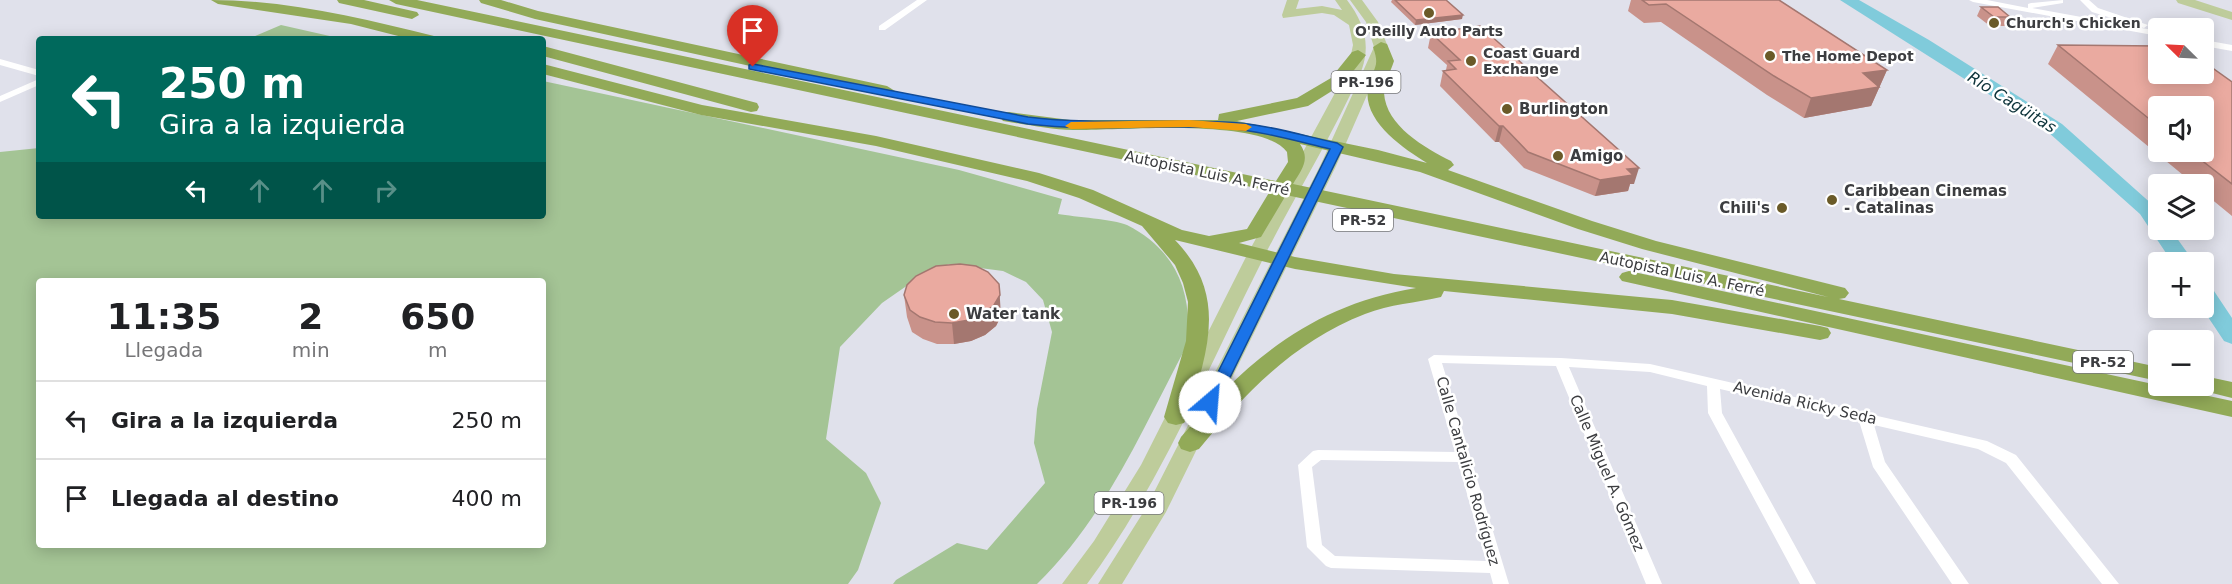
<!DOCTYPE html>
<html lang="es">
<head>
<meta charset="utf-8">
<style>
  body { margin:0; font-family:"DejaVu Sans",sans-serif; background:#f2f2f2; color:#202124; height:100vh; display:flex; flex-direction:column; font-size:22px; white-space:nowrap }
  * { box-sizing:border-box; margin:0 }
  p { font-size:20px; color:#757577 }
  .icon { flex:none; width:33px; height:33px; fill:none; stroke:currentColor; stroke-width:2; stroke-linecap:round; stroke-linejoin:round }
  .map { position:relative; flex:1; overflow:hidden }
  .panel { position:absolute; left:36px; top:278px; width:510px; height:270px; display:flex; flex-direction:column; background:#fff; border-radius:6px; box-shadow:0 3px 15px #0003 }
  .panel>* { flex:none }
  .guide { position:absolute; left:36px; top:36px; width:510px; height:183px; border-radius:6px; box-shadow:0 3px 15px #0003; background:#00695c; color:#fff; overflow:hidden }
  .needle { width:39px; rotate:294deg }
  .tools { position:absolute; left:2148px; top:18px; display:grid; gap:12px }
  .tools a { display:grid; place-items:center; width:66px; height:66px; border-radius:6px; background:#fff; box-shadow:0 3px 15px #0003; font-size:30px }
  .pin { position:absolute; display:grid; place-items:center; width:51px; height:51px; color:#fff; margin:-62px -26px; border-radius:50% 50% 50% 0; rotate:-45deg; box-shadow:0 0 6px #0007 }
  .pin .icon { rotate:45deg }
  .me { position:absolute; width:66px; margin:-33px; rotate:27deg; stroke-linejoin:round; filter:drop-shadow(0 0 4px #0008) }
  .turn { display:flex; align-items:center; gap:21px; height:126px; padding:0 24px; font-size:27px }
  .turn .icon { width:78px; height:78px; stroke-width:2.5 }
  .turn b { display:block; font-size:42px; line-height:51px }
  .lanes { display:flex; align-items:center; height:57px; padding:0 24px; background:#0003; justify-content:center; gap:30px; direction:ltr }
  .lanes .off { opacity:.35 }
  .eta { display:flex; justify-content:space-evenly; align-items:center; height:102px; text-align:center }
  .eta b { font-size:36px; font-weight:700; line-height:42px }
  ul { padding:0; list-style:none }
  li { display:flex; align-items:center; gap:18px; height:78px; padding:0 24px; border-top:2px solid #e0e0e0 }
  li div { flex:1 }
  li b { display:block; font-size:22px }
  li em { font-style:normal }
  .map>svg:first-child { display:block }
</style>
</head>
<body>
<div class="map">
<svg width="2232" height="584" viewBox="0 0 2232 584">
  <rect width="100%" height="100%" fill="#e0e1eb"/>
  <path fill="#a4c495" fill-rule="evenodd" d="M281 25 343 39H248Z
    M543 81 959 170 1062 199 1058 214C1075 217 1113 219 1127 225 1176 250 1193 292 1187 345 1143 428 1105 518 1037 584H893L896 580 957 543 987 550 1045 483 1034 443 1037 409 1052 332 1043 300 1026 282 1003 271 949 264 918 278 882 303 840 347 826 439 866 473 881 503 858 570 848 584H0V152L39 148V216H543ZM39 280H543V544H39Z"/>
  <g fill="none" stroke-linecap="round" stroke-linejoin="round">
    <path fill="#80cbdb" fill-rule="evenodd" d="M1840 0H1859L1929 40 2062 124 2154 206 2158 212V230H2171L2194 262H2172L2140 214 2048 132Z
      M2204 286 2212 288 2232 318V344L2224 341 2202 308Z"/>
    <path fill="#fff" fill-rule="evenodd" d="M917 0H927L885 30H879V26Z
      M1969 0H1987L2028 8V4L2031 3 2063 0V3L2032 8 2158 31V36L1973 2Z
      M2080 0H2089L2098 8 2148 25 2144 28 2092 12Z
      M2204 40 2232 45V51L2204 46Z
      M0 59 39 70V76L0 65Z
      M39 79V85L0 102V96Z
      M1434 355 1561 358 1650 364 1987 441 2016 455 2119 584H2102L2006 463 1978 449 1874 425 1885 462 1969 584H1952L1873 467 1859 421 1720 389 1722 413 1816 584H1800L1708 413 1707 386 1650 372 1569 367 1662 584H1646L1556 366 1442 363 1509 584H1493L1490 573 1331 568 1326 566 1307 547 1298 465 1313 451 1318 450 1455 452 1428 359ZM1321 460 1458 462 1486 561 1335 556 1322 545 1312 467Z"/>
    <path fill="#becc9b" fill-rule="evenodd" d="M1287 0H1299L1296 9 1322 6 1342 10 1335 0H1347C1363 21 1371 43 1362 69 1333 136 1293 198 1261 263 1206 372 1160 485 1087 584H1062L1094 541 1141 465 1247 255 1348 69 1353 45 1349 25 1334 15 1322 13 1283 18 1282 15Z
      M1350 0H1362L1378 22 1388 47 1336 166 1166 512 1122 584H1098L1146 508 1320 166 1374 47 1366 22Z
      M2176 0H2195L2232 12V20L2178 3Z"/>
    <path fill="#92aa58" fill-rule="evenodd" d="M211 0C287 0 361 18 434 36L437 39H410L351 24 218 4Z
      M337 0H364L417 12 419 15 412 19 339 3Z
      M389 0H417L1276 181 1288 162 1287 152C1261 117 1118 131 1073 130 1052 130 1030 125 1009 122L1003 121 1000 117 1003 113 1009 112 1070 120H1218L1219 114 1297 98 1331 78 1352 52 1358 50 1366 55 1343 84 1308 106 1237 121 1378 150 1427 163C1403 148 1362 121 1368 87 1372 67 1381 69 1373 47L1381 42 1387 44 1394 61C1391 71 1384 82 1384 93 1386 126 1425 148 1451 161L1454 165 1448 170 1592 221 1656 241 1845 288 1849 293 1845 298 1839 299 2158 367V381L1286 195 1261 237 1239 243 1295 257 1394 274 1672 300 1820 326 1828 328 1831 333 1828 338 1820 340 1672 314 1444 291 1441 297C1416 303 1390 304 1365 314 1295 341 1245 393 1199 449L1190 452 1181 449 1178 443 1181 437C1248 360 1312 305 1416 288L1295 269 1175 240C1229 296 1207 351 1188 417L1184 423 1176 425 1168 423 1164 417 1186 341 1188 302 1183 283 1175 265 1142 226 1079 198 1027 181 876 146 701 115 543 74V64L702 105 876 136 1039 173 1093 190 1182 230 1209 236 1247 229 1270 191 396 4ZM1300 144 1420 172 1578 229 1642 249 1828 297 1293 184C1301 170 1311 160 1300 144Z
      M479 0H501L538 11 887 86 895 91 887 96 535 19 481 3Z
      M543 46 757 103 759 107 757 111 751 112 543 56Z
      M1629 271 2232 401V417L1622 281 1619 277 1622 273Z
      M2204 376 2232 382V398L2196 389 2193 386H2204Z"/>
  </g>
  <path fill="#c9928a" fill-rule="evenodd" d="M1392 0H1446L1462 19 1415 25 1391 2Z
    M1631 0H1779L1887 70 1871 106 1804 118 1767 95 1661 22 1644 23 1628 11Z
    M1981 7 2010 17 2006 26H1990L1977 16Z
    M1431 33 1634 184H1630L1628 191 1595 196 1524 168 1499 142H1495L1440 86 1443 71 1446 70 1447 65 1428 48Z
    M2058 45 2232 82V216L2204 193V184H2194L2048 64ZM2158 106 2204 152H2158Z
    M904 295 1001 316 996 326 985 335 971 341 954 344H937L923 339 912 332 907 317Z"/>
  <path fill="#a47770" d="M1463 15 1462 19 1415 25 1416 20Z
    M1887 70 1871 106 1804 118 1811 98 1863 73Z
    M1499 126H1503L1499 142H1495Z
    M1639 168 1634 184H1630L1628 191 1595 196 1600 180 1627 169Z
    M999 284 1001 316 996 326 985 335 971 341 954 344 952 323Z"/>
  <path fill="#eaaaa0" stroke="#a47770" stroke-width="1.5" d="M1395 0H1446L1463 15 1416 20Z
    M1642 0H1779L1887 70 1863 73 1879 87 1811 98 1774 76 1666 4 1649 5Z
    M1981 7H1998L2010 17H1994Z
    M1480 26 1639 168 1627 169 1633 175 1600 180 1528 152 1503 126H1499L1443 71 1456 69 1448 61 1460 60 1431 33Z
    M2058 45 2158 46V74H2204V62L2232 82V184L2191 152H2204V106H2158V126Z
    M960 264 976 266 988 272 999 284 1000 295 994 305 984 313 969 320 952 323 935 322 920 317 910 310 904 295 907 285 916 276 936 266Z"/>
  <path fill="#1a73e8" stroke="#114b97" stroke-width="1.5" d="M753 64 1028 117C1093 125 1158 119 1224 122 1262 123 1300 135 1337 143L1343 147 1218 402 1210 408 1203 402 1330 149C1296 141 1261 131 1226 128 1160 124 1094 132 1028 124L749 69V65Z"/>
  <path fill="#f59e0b" d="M1189 120 1246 124 1252 127 1246 131 1189 127 1071 129 1065 126 1071 122Z"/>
  <g fill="#6a5a28" stroke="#fff" stroke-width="2">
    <circle cx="1429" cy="13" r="6"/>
    <circle cx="1994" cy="23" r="6"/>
    <circle cx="1770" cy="56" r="6"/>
    <circle cx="1471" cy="61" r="6"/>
    <circle cx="1507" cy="109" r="6"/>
    <circle cx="1558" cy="156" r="6"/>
    <circle cx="1832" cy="200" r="6"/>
    <circle cx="1782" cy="208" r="6"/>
    <circle cx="954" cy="314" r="6"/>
  </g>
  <g text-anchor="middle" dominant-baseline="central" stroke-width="5" stroke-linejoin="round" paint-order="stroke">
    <g font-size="14" font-weight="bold" fill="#3c3d40" stroke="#fff" text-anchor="start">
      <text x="2006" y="23">Church's Chicken</text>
      <text x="1429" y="31" text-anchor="middle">O'Reilly Auto Parts</text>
      <text x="1483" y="53">Coast Guard<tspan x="1483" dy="16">Exchange</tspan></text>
      <text x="1782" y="56">The Home Depot</text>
    </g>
    <g fill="#fff" stroke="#767779" stroke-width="1.5">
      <rect x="1331.5" y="71" width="69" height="22" rx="4.5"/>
      <rect x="1333" y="209" width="60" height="22" rx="4.5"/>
      <rect x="2073" y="351" width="60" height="22" rx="4.5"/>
      <rect x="1094.5" y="492" width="69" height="22" rx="4.5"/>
    </g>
    <g font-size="14" font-weight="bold" fill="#3c3d40">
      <text x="1366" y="82">PR-196</text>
      <text x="1363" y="220">PR-52</text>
      <text x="2103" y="362">PR-52</text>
      <text x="1129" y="503">PR-196</text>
    </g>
    <g font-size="15" font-weight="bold" fill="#3c3d40" stroke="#fff" text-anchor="start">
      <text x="1519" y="109">Burlington</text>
      <text x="1570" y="156">Amigo</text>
      <text x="1844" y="191">Caribbean Cinemas<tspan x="1844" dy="17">- Catalinas</tspan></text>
      <text x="1770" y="208" text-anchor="end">Chili's</text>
      <text x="966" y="314">Water tank</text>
    </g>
    <g font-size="15" fill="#3c3d40" stroke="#fff">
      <text transform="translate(1207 173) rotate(12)">Autopista Luis A. Ferré</text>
      <text transform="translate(1682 274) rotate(12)">Autopista Luis A. Ferré</text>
      <text transform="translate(1805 403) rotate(13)">Avenida Ricky Seda</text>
      <text transform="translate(1468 471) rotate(74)">Calle Cantalicio Rodríguez</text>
      <text transform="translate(1607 473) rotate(67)">Calle Miguel A. Gómez</text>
    </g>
    <g font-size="16" font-style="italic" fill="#0c3239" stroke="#fff">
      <text transform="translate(2012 102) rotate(32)">Río Cagüitas</text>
    </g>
  </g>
</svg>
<div class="tools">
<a><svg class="needle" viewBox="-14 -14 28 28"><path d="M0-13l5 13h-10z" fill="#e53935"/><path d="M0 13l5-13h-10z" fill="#757577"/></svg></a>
<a><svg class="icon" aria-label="sound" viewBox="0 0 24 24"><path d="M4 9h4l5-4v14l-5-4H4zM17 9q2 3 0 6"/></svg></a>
<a><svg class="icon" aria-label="layers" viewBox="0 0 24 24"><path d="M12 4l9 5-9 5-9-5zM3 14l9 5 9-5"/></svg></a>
<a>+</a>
<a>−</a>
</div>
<div class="pin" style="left:753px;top:67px;background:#d93025"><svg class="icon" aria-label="arrive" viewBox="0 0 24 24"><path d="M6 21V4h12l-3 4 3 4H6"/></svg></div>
<svg class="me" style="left:1210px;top:402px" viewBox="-20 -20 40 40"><circle r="19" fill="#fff"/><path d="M0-13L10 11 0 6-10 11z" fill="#1a73e8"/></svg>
<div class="guide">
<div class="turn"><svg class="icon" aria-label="left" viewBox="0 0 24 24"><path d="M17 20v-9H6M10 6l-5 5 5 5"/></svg><div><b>250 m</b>Gira a la izquierda</div></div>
<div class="lanes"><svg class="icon" aria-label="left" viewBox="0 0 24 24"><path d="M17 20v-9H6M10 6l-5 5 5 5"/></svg><svg class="icon off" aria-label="ahead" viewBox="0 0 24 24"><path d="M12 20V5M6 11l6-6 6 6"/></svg><svg class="icon off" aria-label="ahead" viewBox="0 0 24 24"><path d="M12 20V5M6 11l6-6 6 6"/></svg><svg class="icon off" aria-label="right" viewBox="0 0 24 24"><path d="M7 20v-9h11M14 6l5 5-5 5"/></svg></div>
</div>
<section class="panel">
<div class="eta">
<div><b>11:35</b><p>Llegada</p></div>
<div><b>2</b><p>min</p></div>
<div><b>650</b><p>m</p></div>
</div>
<ul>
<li><svg class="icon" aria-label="left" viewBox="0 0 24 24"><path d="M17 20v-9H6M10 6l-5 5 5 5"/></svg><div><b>Gira a la izquierda</b></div><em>250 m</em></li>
<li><svg class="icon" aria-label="arrive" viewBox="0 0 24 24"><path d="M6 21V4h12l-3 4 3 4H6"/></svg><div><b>Llegada al destino</b></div><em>400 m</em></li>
</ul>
</section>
</div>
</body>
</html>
